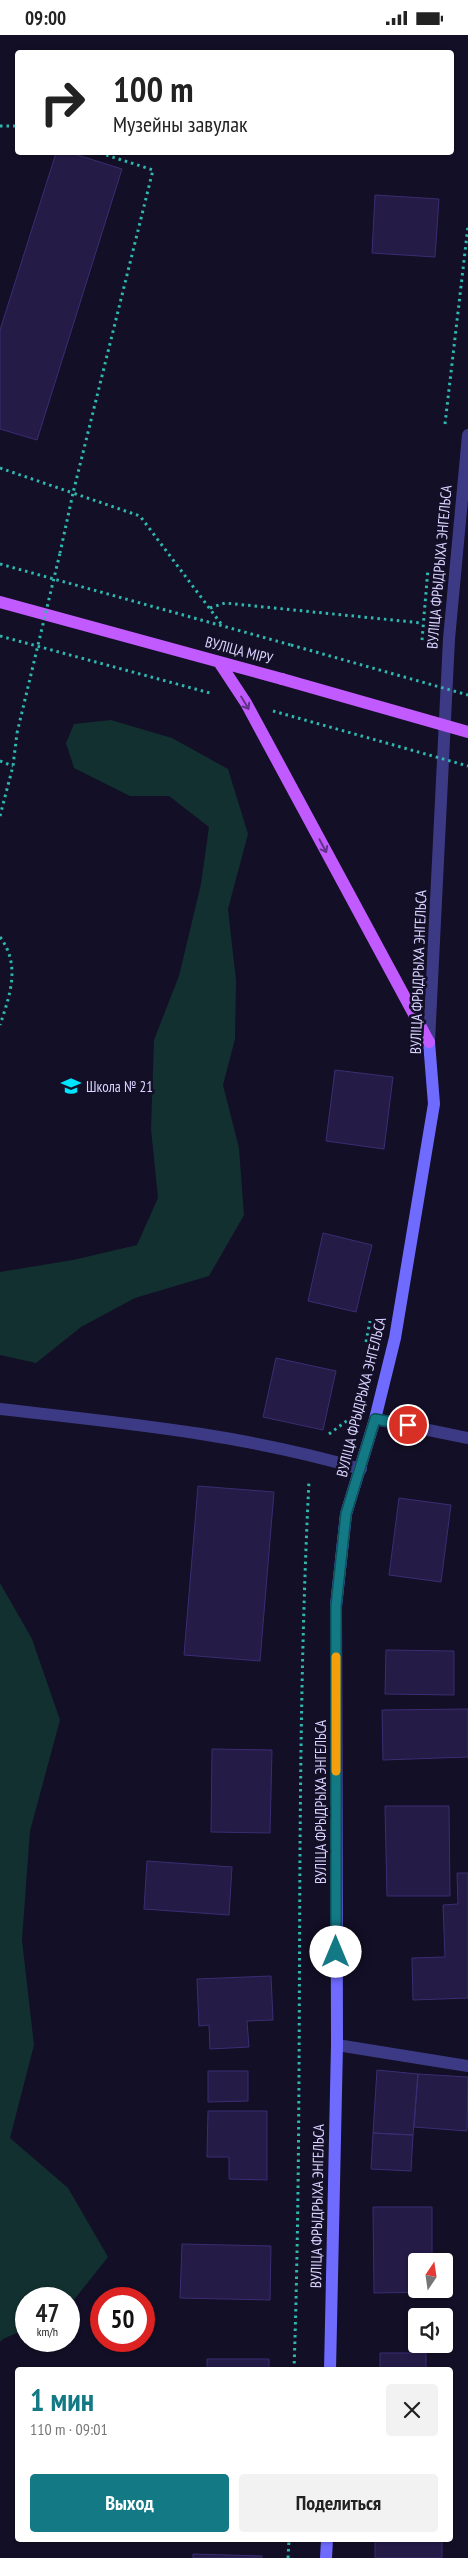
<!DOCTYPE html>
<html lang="ru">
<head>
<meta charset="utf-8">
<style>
  body { margin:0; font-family:"PT Sans Narrow",sans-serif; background:#f2f2f2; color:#222; height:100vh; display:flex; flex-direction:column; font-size:19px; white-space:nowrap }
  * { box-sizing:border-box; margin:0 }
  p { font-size:16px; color:#767676 }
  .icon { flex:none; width:28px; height:28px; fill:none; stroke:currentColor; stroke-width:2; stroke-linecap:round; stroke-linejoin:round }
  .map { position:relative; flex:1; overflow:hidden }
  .drawer { position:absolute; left:15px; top:2332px; width:438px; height:175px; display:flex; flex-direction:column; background:#fff; border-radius:5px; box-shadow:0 1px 4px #0004 }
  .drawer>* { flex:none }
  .guide { position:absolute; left:15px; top:15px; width:439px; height:105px; border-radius:5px; box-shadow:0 1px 4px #0004; background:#fff; color:#222; overflow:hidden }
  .needle { width:32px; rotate:13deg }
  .controls { position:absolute; left:408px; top:2218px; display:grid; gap:10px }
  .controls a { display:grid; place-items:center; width:45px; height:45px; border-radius:5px; background:#fff; box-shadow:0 1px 4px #0004; font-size:25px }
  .speed { position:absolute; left:15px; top:2252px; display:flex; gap:10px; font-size:25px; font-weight:700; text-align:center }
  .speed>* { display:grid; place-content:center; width:65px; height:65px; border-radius:50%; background:#fff; box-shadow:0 1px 4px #0004; line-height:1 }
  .speed small { font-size:12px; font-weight:400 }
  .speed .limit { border:8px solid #d22; background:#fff; color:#111 }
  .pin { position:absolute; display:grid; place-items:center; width:42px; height:42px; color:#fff; margin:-21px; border:2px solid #fff; border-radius:50%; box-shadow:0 1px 5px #0007 }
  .me { position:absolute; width:55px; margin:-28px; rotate:0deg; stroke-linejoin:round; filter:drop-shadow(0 0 4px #0008) }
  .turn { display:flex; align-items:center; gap:18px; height:105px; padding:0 15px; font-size:22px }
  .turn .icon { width:65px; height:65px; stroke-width:2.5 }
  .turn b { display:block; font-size:35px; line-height:42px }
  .round { display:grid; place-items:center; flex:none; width:52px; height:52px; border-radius:5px; background:#f2f2f2 }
  .summary { display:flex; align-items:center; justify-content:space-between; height:85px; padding:0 15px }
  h1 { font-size:30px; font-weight:600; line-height:38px; color:#137a85 }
  .cta { display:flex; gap:10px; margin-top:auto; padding:10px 15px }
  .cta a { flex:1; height:58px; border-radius:5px; background:#137a85; color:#fff; font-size:20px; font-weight:600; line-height:58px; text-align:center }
  .cta a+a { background:#f2f2f2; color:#222 }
  .status { display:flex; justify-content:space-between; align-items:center; height:35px; padding:0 25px; background:#fff; direction:ltr }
  .status svg { height:14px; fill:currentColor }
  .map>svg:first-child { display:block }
</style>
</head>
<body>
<div class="status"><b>09:00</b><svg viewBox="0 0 49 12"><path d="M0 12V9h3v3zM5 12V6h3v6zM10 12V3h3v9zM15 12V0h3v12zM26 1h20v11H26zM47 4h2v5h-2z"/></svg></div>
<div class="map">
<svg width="468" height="2523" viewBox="0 0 468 2523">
  <rect width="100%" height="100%" fill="#130f26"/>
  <path fill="#12302f" d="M111 685 172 703 228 734 248 799 228 874 236 945 235 1004 223 1050 239 1113 244 1180 209 1241 135 1263 81 1292 36 1328 0 1320V1237L73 1225 137 1210 158 1163 151 1094 154 1005 179 941 201 849 209 792 169 761H130L74 733 66 708 74 689Z
    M0 1548 32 1604 60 1685 30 1796 22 1905 34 2010 10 2103 68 2153 108 2222 69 2271V2264H26V2294L3 2304 0 2307Z"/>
  <path fill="#241b47" stroke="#3b2d73" d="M56 118H71L122 134 37 405 0 394V295Z
    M375 160 439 164 435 222 372 218Z
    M335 1035 393 1042 384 1114 326 1106Z
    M323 1198 372 1210 356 1277 308 1266Z
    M276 1323 336 1336 323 1395 263 1382Z
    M198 1451 274 1457 260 1626 184 1620Z
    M399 1463 451 1470 441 1547 389 1540Z
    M386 1615 454 1616V1660L385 1659Z
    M468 1674V1722L383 1725 382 1675Z
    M212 1714 272 1715 270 1798 211 1797Z
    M385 1771H449L450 1861H387Z
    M147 1826 232 1832 229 1880 144 1874Z
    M457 1838H468V1963L413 1965 412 1923 445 1922 443 1870 458 1869Z
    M271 1941 273 1985 247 1986 249 2012 210 2014 209 1990 199 1991 197 1944Z
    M377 2035 418 2039 413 2100 373 2098Z
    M208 2036H248V2066L208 2067Z
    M418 2039 468 2042 467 2096 414 2092Z
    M208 2076H267V2145L229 2144V2122H207Z
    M373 2098 413 2100 411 2136 371 2134Z
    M373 2172H432V2226H416V2254H432V2257L374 2258Z
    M182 2209 271 2211 270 2265 180 2263Z
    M380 2318H426V2335H380Z
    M207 2324H269V2335H207Z
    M375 2505H442V2523H375Z
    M193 2519 262 2521V2523H193Z"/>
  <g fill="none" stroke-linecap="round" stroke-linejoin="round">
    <path stroke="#2fb8b0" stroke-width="3" stroke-dasharray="2.5 4" stroke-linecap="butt" d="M0 91H18
      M100 118 153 135 73 458 140 481 222 590
      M445 389 468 191
      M0 433 73 458 60 518
      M0 529 291 610
      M210 573 225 568 422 588
      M0 601 210 658
      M422 605 428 534
      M0 726 13 731
      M0 781 13 731 17 698
      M0 902C21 930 10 960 0 990
      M366 1307 370 1286
      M329 1399 348 1385
      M294 2335C304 2039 294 1742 309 1446
      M288 2523 289 2505"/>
    <path stroke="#3d3a85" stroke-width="12" d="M0 1374C122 1388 243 1399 361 1434"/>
    <path stroke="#3d3a85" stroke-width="12" d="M375 1384 468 1403
      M337 2010 468 2031"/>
    <path stroke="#3d3a85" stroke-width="12" d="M429 1007 449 604 468 400"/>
    <path stroke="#6f6bff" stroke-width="12" d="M330 2335 337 2010 336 1571 346 1479 375 1384 395 1303 434 1069 429 1007
      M326 2523 327 2505"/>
    <path stroke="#c25bff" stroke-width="12" d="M0 567 282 644
      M219 627 246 668 429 1007"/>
    <path stroke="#2fb8b0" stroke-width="3" stroke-dasharray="2.5 4" stroke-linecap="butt" d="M291 610 468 660
      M273 676 468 731
      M17 698 60 518"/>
    <path stroke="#c25bff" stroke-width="12" d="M282 644 468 697"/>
  </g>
  <defs><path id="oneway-shaft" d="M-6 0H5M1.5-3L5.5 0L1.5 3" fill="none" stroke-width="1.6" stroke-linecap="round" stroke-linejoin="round" transform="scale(1.25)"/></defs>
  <g stroke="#623188">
    <use href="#oneway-shaft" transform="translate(245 668) rotate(59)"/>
    <use href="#oneway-shaft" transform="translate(323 811) rotate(62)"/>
  </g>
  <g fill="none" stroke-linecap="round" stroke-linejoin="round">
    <defs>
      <path id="route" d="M336 1917V1571L346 1479 375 1384 408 1390"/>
    </defs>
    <use href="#route" stroke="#0c4f56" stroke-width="12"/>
    <use href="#route" stroke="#137a85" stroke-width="9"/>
    <path stroke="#f59e0b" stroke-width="9" d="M336 1622V1736"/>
  </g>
  <defs>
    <symbol id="school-bare" viewBox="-9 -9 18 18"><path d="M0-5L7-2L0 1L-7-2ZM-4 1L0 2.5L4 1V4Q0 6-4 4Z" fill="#00e5ff" stroke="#130f26" stroke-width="2.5" paint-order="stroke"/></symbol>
  </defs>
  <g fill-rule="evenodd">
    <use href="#school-bare" x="57" y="1037" width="28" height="28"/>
  </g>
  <g text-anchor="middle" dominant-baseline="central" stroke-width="5" stroke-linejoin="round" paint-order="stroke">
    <g font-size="15" fill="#d9d4ff" stroke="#130f26">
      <text transform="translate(439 532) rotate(-85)">ВУЛІЦА ФРЫДРЫХА ЭНГЕЛЬСА</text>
      <text transform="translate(239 615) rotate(15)">ВУЛІЦА МІРУ</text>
      <text transform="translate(418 937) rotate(-88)">ВУЛІЦА ФРЫДРЫХА ЭНГЕЛЬСА</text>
      <text transform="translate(361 1362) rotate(-76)">ВУЛІЦА ФРЫДРЫХА ЭНГЕЛЬСА</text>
      <text transform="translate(320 1767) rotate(-90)">ВУЛІЦА ФРЫДРЫХА ЭНГЕЛЬСА</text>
      <text transform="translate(317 2171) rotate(-89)">ВУЛІЦА ФРЫДРЫХА ЭНГЕЛЬСА</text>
    </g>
    <g font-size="15" fill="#d9d4ff" stroke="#130f26" text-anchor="start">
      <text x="86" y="1051">Школа № 21</text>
    </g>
  </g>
</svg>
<div class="controls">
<a><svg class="needle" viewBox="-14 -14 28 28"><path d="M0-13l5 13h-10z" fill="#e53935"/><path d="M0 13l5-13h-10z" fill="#767676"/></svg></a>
<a><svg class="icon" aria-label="sound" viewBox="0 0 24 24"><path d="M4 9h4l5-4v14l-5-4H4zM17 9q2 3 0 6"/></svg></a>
</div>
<div class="speed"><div>47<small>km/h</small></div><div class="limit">50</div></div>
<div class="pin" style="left:408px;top:1390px;background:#d93025"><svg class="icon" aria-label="arrive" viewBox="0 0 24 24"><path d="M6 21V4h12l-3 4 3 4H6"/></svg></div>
<svg class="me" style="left:336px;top:1917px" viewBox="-20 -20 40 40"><circle r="19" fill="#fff"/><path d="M0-13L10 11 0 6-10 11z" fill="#137a85"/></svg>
<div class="guide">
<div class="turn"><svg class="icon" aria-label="right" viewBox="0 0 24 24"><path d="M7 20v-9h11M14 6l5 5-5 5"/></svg><div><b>100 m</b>Музейны завулак</div></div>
</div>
<section class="drawer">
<div class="summary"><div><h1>1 мин</h1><p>110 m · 09:01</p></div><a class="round"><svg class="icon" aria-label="close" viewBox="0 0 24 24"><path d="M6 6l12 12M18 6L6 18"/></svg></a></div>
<div class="cta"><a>Выход</a><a>Поделиться</a></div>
</section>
</div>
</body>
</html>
